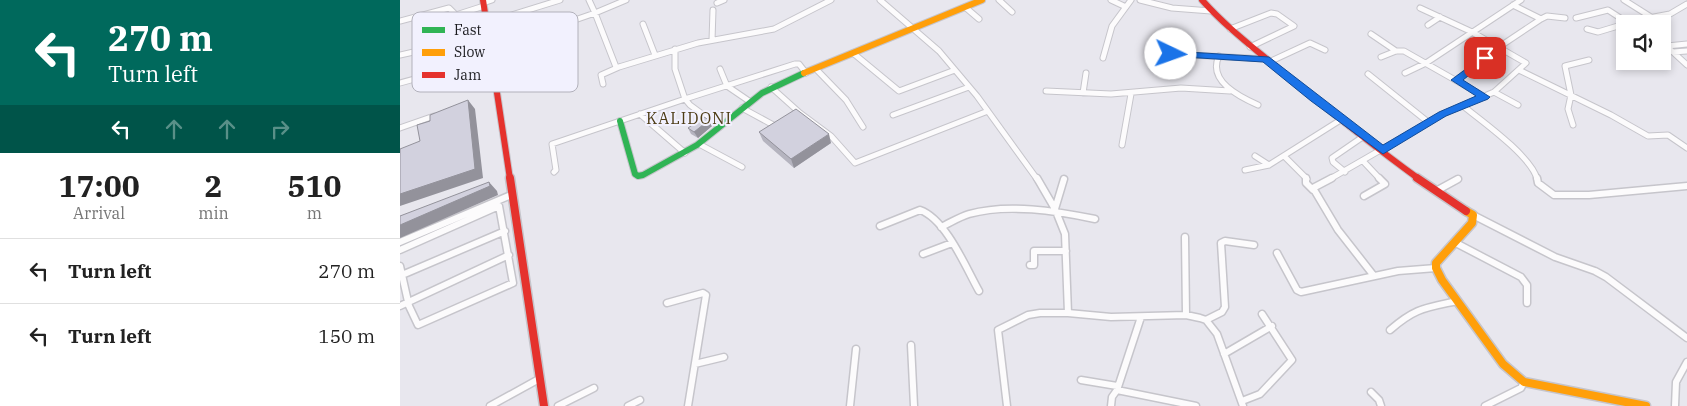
<!DOCTYPE html>
<html lang="en">
<head>
<meta charset="utf-8">
<style>
  body { margin:0; font-family:"IBM Plex Serif",serif; background:#f6f6f6; color:#222; height:100vh; display:flex; flex-direction:column; font-size:19px; white-space:nowrap }
  * { box-sizing:border-box; margin:0 }
  p { font-size:16px; color:#767676 }
  .icon { flex:none; width:28px; height:28px; fill:none; stroke:currentColor; stroke-width:2; stroke-linecap:round; stroke-linejoin:round }
  .map { position:relative; flex:1; overflow:hidden }
  .panel { display:flex; flex-direction:column; background:#fff; width:400px }
  .panel>* { flex:none }
  .top-card { background:#00695c; color:#fff; overflow:hidden }
  .tools { position:absolute; left:1216px; top:15px; display:grid; gap:10px }
  .tools a { display:grid; place-items:center; width:55px; height:55px; border-radius:0px; background:#fff; box-shadow:0 2px 8px #0003; font-size:25px }
  .pin { position:absolute; display:grid; place-items:center; width:42px; height:42px; color:#fff; margin:-21px; border-radius:10px; box-shadow:0 2px 8px #0006 }
  .me { position:absolute; width:55px; margin:-28px; rotate:93deg; stroke-linejoin:round; filter:drop-shadow(0 0 4px #0008) }
  .turn { display:flex; align-items:center; gap:18px; height:105px; padding:0 25px; font-size:22px }
  .turn .icon { width:65px; height:65px; stroke-width:2.5 }
  .turn b { display:block; font-size:35px; line-height:42px }
  .lanes { display:flex; align-items:center; height:48px; padding:0 25px; background:#0003; justify-content:center; gap:25px; direction:ltr }
  .lanes .off { opacity:.35 }
  .eta { display:flex; justify-content:space-evenly; align-items:center; height:85px; text-align:center }
  .eta b { font-size:30px; font-weight:800; line-height:35px }
  ul { padding:0; list-style:none }
  li { display:flex; align-items:center; gap:15px; height:65px; padding:0 25px; border-top:1px solid #e0e0e0 }
  li div { flex:1 }
  li b { display:block; font-size:19px }
  li em { font-style:normal }
  main { display:flex; flex:1; min-height:0 }
  .map>svg:first-child { display:block }
</style>
</head>
<body>
<main>
<section class="panel">
<div class="top-card">
<div class="turn"><svg class="icon" aria-label="left" viewBox="0 0 24 24"><path d="M17 20v-9H6M10 6l-5 5 5 5"/></svg><div><b>270 m</b>Turn left</div></div>
<div class="lanes"><svg class="icon" aria-label="left" viewBox="0 0 24 24"><path d="M17 20v-9H6M10 6l-5 5 5 5"/></svg><svg class="icon off" aria-label="ahead" viewBox="0 0 24 24"><path d="M12 20V5M6 11l6-6 6 6"/></svg><svg class="icon off" aria-label="ahead" viewBox="0 0 24 24"><path d="M12 20V5M6 11l6-6 6 6"/></svg><svg class="icon off" aria-label="right" viewBox="0 0 24 24"><path d="M7 20v-9h11M14 6l5 5-5 5"/></svg></div>
</div>
<div class="eta">
<div><b>17:00</b><p>Arrival</p></div>
<div><b>2</b><p>min</p></div>
<div><b>510</b><p>m</p></div>
</div>
<ul>
<li><svg class="icon" aria-label="left" viewBox="0 0 24 24"><path d="M17 20v-9H6M10 6l-5 5 5 5"/></svg><div><b>Turn left</b></div><em>270 m</em></li>
<li><svg class="icon" aria-label="left" viewBox="0 0 24 24"><path d="M17 20v-9H6M10 6l-5 5 5 5"/></svg><div><b>Turn left</b></div><em>150 m</em></li>
</ul>
</section>
<div class="map">
<svg width="1287" height="406" viewBox="0 0 1287 406">
  <rect width="100%" height="100%" fill="#e8e7ee"/>
  <g fill="none" stroke-linecap="round" stroke-linejoin="round">
    <defs>
      <path id="street-far1" d="M189 0 195 13 226 0
        M480 0 539 51 577 96 637 179
        M599 0 612 12
        M711 0 726 7
        M740 0 772 8 811 11
        M1224 0 1251 17
        M86 2 92 0
        M317 3 324 0
        M565 7 579 19
        M1176 18 1208 10 1228 23
        M1141 19 1147 16 1165 18
        M0 21 49 8 56 15 84 6
        M89 22 160 0
        M243 24 255 55
        M1028 25 1040 17
        M830 29 871 13 877 14 894 26 850 47
        M1187 29 1198 32 1238 20 1270 14 1287 4
        M971 34 996 51
        M312 40 313 10
        M771 40V54
        M1262 42 1287 65
        M1267 46 1287 44
        M94 48 195 13 216 67H219L298 43 374 29 431 0
        M275 49V69L285 99 395 64H399L406 73
        M1273 52 1287 51
        M453 53 499 91 555 70
        M0 55 18 51
        M755 56 771 54 866 59
        M819 56C807 81 840 97 858 105
        M981 57 996 51H1004L1085 97
        M703 58 712 26 731 0
        M869 62 910 43 925 50
        M320 69 327 86 349 101
        M416 69 446 100 463 127
        M1119 70 1211 115 1248 136 1268 135 1287 148
        M1005 73 1026 63 1121 0
        M968 74 1028 122
        M1056 80 1099 47 1141 19 1113 5
        M0 83 91 58
        M203 84 201 75 219 67
        M371 87 400 113 431 136 455 163 588 111
        M646 91 711 94 781 88 830 91
        M1094 92 1118 105
        M683 93 686 73
        M1063 106C1082 121 1132 157 1137 179
        M342 108 377 127
        M240 114 285 153
        M493 115 569 87
        M1173 125 1168 109 1171 95 1165 66 1189 60
        M0 128 34 116
        M299 144 342 167
        M722 145 731 94
        M855 156 869 165
        M884 156 907 179
        M963 161 980 179
        M845 170 869 165 942 119
        M154 172 156 170 152 144 285 99 290 105 320 127
        M945 172 933 162 932 158 964 136
        M930 179 1043 114 1094 92 1126 63 1072 32 1020 8"/>
      <path id="street" d="M637 178 655 209 665 234 668 313
        M906 178V183L913 190
        M932 178 913 188 938 230 974 276
        M1137 178 1138 183 1154 195H1189L1287 186
        M1036 191 1058 179
        M964 196 985 184 979 178
        M655 209 664 179
        M1073 215 1155 257 1195 271 1206 277 1287 338
        M480 226 520 210C546 219 566 268 579 291
        M541 227C550 223 559 217 569 214 608 203 656 211 695 219
        M785 237 786 315
        M0 242 111 195
        M1054 242 1121 277 1127 285V303
        M0 250 99 206 113 283 18 325 9 306 0 266
        M877 253 897 290 901 292 998 271 1036 268
        M523 254 552 243
        M630 265H634V251H666
        M2 275 105 231
        M267 303 303 293 306 295 288 406
        M0 306 109 255
        M806 320 822 312 825 307 821 243 825 241 854 245
        M990 330C1015 308 1025 308 1057 301
        M511 345 514 406
        M824 354 872 326
        M295 364 324 357
        M681 380 717 386
        M717 390 741 317
        M971 392 979 400 981 406
        M842 401 860 394 892 360 862 314
        M90 406 139 379
        M158 406 194 388
        M228 406 240 400
        M450 406 456 349
        M607 406 598 330 628 315 640 313H668L711 317 786 315 800 318 806 320 817 334 843 406
        M711 406 712 397 717 390 796 406
        M1085 406 1121 388 1124 382
        M1275 406 1276 382 1287 362"/>
      <path id="fast" d="M220 121 235 174 238 176 243 175 297 145 362 93 404 73"/>
      <path id="slow-far1" d="M404 73 582 0"/>
      <path id="slow" d="M1066 211 1073 215 1072 223 1036 263V268L1042 280 1103 364 1124 382 1246 406"/>
      <path id="jam-far1" d="M83 0 110 179
        M802 0C826 27 854 48 881 71 926 108 972 145 1019 179"/>
      <path id="jam" d="M110 178 144 406
        M1017 178 1066 211"/>
    </defs>
    <use href="#street-far1" stroke="#c6c5cb" stroke-width="7"/>
    <use href="#street" stroke="#c6c5cb" stroke-width="9"/>
    <use href="#fast" stroke="#c6c5cb" stroke-width="8"/>
    <use href="#slow-far1" stroke="#c6c5cb" stroke-width="8"/>
    <use href="#slow" stroke="#c6c5cb" stroke-width="11"/>
    <use href="#jam-far1" stroke="#c6c5cb" stroke-width="8"/>
    <use href="#jam" stroke="#c6c5cb" stroke-width="11"/>
    <use href="#street-far1" stroke="#fcfbfc" stroke-width="5"/>
    <use href="#street" stroke="#fcfbfc" stroke-width="6"/>
    <use href="#fast" stroke="#30b455" stroke-width="6"/>
    <use href="#slow-far1" stroke="#ff9f0a" stroke-width="6"/>
    <use href="#slow" stroke="#ff9f0a" stroke-width="8"/>
    <use href="#jam-far1" stroke="#e5322d" stroke-width="6"/>
    <use href="#jam" stroke="#e5322d" stroke-width="8"/>
  </g>
  <path fill="#b5b4bf" d="M309 120 312 126 298 138 291 134 288 128Z
    M359 132 431 143 394 168 363 141Z"/>
  <path fill="#93929b" d="M68 100 75 109 83 178 0 206V194Z
    M309 120 312 126 298 138 294 132Z
    M429 134 431 143 394 168 391 159Z
    M89 182 97 191 98 195 0 238V225Z"/>
  <path fill="#d2d1de" stroke="#93929b" d="M68 100 75 169 0 194V149L20 141 17 125 30 121V115Z
    M396 109 429 134 391 159 359 132Z
    M304 117 309 120 294 132 288 128Z
    M89 182 90 186 0 225V216Z"/>
  <path fill="#1a73e8" stroke="#114b97" d="M771 51 869 57 983 145 1039 112 1076 96 1051 80 1085 55 1090 58 1088 60 1063 80 1090 97 1088 99 1046 116 983 154 911 101 863 62 768 56V52Z"/>
  <g text-anchor="middle" dominant-baseline="central" stroke-width="4" stroke-linejoin="round" paint-order="stroke">
    <g font-size="16" letter-spacing="1" fill="#4d3c15" stroke="#f2f1fe">
      <text x="289" y="118">KALIDONI</text>
    </g>
  </g>
  <rect x="12" y="12" width="166" height="80" rx="8" fill="#f2f1fe" stroke="#b2b1bb" stroke-width="1"/>
  <rect x="22" y="27" width="23" height="6" fill="#30b455"/>
  <rect x="22" y="49" width="23" height="7" fill="#ff9f0a"/>
  <rect x="22" y="72" width="23" height="6" fill="#e5322d"/>
  <g font-size="14" fill="#1c1c20">
    <text x="54" y="35">Fast</text>
    <text x="54" y="57">Slow</text>
    <text x="54" y="80">Jam</text>
  </g>
</svg>
<div class="tools">
<a><svg class="icon" aria-label="sound" viewBox="0 0 24 24"><path d="M4 9h4l5-4v14l-5-4H4zM17 9q2 3 0 6"/></svg></a>
</div>
<div class="pin" style="left:1085px;top:58px;background:#d93025"><svg class="icon" aria-label="arrive" viewBox="0 0 24 24"><path d="M6 21V4h12l-3 4 3 4H6"/></svg></div>
<svg class="me" style="left:771px;top:54px" viewBox="-20 -20 40 40"><circle r="19" fill="#fff"/><path d="M0-13L10 11 0 6-10 11z" fill="#1a73e8"/></svg>
</div>
</main>
</body>
</html>
